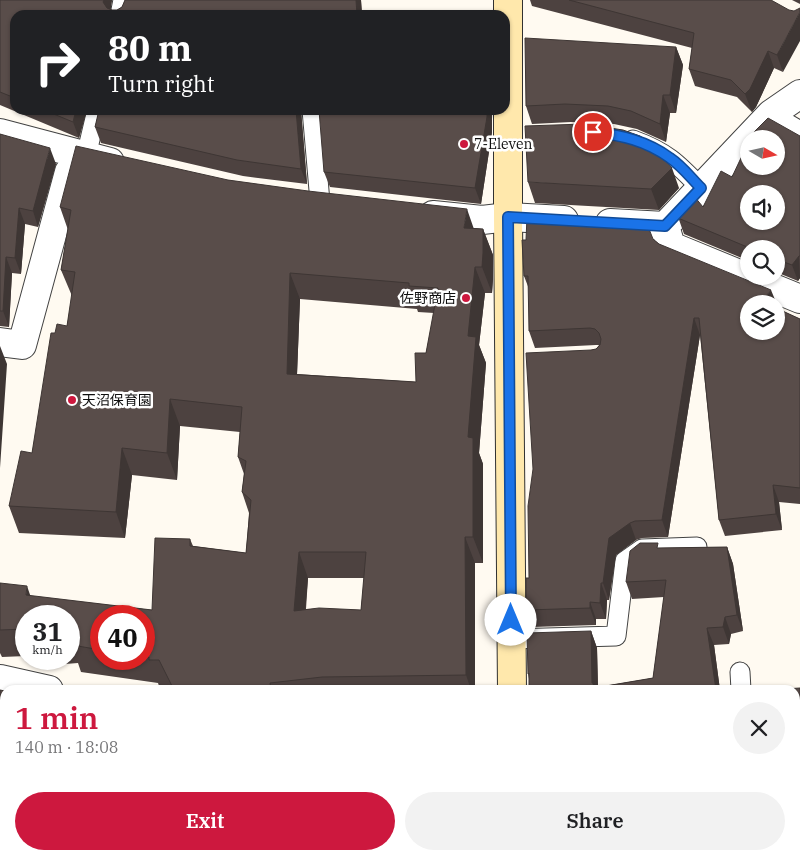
<!DOCTYPE html>
<html lang="en">
<head>
<meta charset="utf-8">
<style>
  body { margin:0; font-family:"IBM Plex Serif","Noto Sans JP",serif; background:#f2f2f2; color:#202124; height:100vh; display:flex; flex-direction:column; font-size:19px; white-space:nowrap }
  * { box-sizing:border-box; margin:0 }
  p { font-size:16px; color:#757577 }
  .icon { flex:none; width:28px; height:28px; fill:none; stroke:currentColor; stroke-width:2; stroke-linecap:round; stroke-linejoin:round }
  .map { position:relative; flex:1; overflow:hidden }
  .drawer { position:absolute; left:0px; top:685px; width:800px; height:175px; display:flex; flex-direction:column; background:#fff; border-radius:15px 15px 0 0; box-shadow:0 1px 4px #0004 }
  .drawer>* { flex:none }
  .banner { position:absolute; left:10px; top:10px; width:500px; height:105px; border-radius:15px; box-shadow:0 1px 4px #0004; background:#202124; color:#fff; overflow:hidden }
  .needle { width:32px; rotate:99deg }
  .buttons { position:absolute; left:740px; top:130px; display:grid; gap:10px }
  .buttons a { display:grid; place-items:center; width:45px; height:45px; border-radius:50%; background:#fff; box-shadow:0 1px 4px #0004; font-size:25px }
  .speed { position:absolute; left:15px; top:605px; display:flex; gap:10px; font-size:25px; font-weight:700; text-align:center }
  .speed>* { display:grid; place-content:center; width:65px; height:65px; border-radius:50%; background:#fff; box-shadow:0 1px 4px #0004; line-height:1 }
  .speed small { font-size:12px; font-weight:400 }
  .speed .limit { border:8px solid #d22; background:#fff; color:#111 }
  .pin { position:absolute; display:grid; place-items:center; width:42px; height:42px; color:#fff; margin:-21px; border:2px solid #fff; border-radius:50%; box-shadow:0 1px 5px #0007 }
  .me { position:absolute; width:55px; margin:-28px; rotate:0deg; stroke-linejoin:round; filter:drop-shadow(0 0 4px #0008) }
  .turn { display:flex; align-items:center; gap:18px; height:105px; padding:0 15px; font-size:22px }
  .turn .icon { width:65px; height:65px; stroke-width:2.5 }
  .turn b { display:block; font-size:35px; line-height:42px }
  .round { display:grid; place-items:center; flex:none; width:52px; height:52px; border-radius:26px; background:#f2f2f2 }
  .overview { display:flex; align-items:center; justify-content:space-between; height:85px; padding:0 15px }
  h1 { font-size:30px; font-weight:600; line-height:38px; color:#cd183e }
  .cta { display:flex; gap:10px; margin-top:auto; padding:10px 15px }
  .cta a { flex:1; height:58px; border-radius:30px; background:#cd183e; color:#fff; font-size:20px; font-weight:600; line-height:58px; text-align:center }
  .cta a+a { background:#f2f2f2; color:#202124 }
  .map>svg:first-child { display:block }
</style>
</head>
<body>
<div class="map">
<svg width="800" height="860" viewBox="0 0 800 860">
  <rect width="100%" height="100%" fill="#fffaf1"/>
  <g fill="none" stroke-linecap="round" stroke-linejoin="round">
    <defs>
      <path id="lane" d="M120 15 123 0
        M312 110 320 202
        M771 114 800 131
        M633 140C666 152 677 163 701 188
        M86 156 97 110
        M511 639 616 636 625 561 642 549 697 547
        M740 672 741 690"/>
      <path id="street" d="M0 133 110 162
        M433 215 482 220 508 217 564 220
        M610 223 665 226 671 246 800 299
        M665 226 771 114 800 94
        M0 342 22 345 69 172
        M0 679 49 690
        M795 787H800
        M710 855 712 860"/>
      <path id="secondary" d="M508 0V217L512 690
        M508 860V855"/>
    </defs>
    <use href="#lane" stroke="#424242" stroke-width="21"/>
    <use href="#street" stroke="#424242" stroke-width="30"/>
    <use href="#secondary" stroke="#313131" stroke-width="30"/>
    <use href="#lane" stroke="#fff" stroke-width="19"/>
    <use href="#street" stroke="#fff" stroke-width="28"/>
    <use href="#secondary" stroke="#ffe8ac" stroke-width="28"/>
  </g>
  <path fill="#4d4240" fill-rule="evenodd" d="M0 0H112L110 9 112 10H117L122 7 125 0H361L362 15H15V110H87L79 138 0 105Z
    M530 0H771L783 72 774 68 756 107 752 112 737 97 695 86 689 69 692 48 532 6Z
    M792 0H800V4Z
    M676 47 683 65 676 113H670L666 142 637 129 614 124 571 122 532 124 526 106Z
    M99 110H301L307 184 243 176 101 143 95 127Z
    M492 110V132L481 204 330 187 324 172Z
    M0 134 56 164 38 227 25 224 21 274 12 273 9 327 0 326Z
    M800 136V278L798 281 776 272V249H749V261L684 234 677 214 703 207 732 177Z
    M228 180 474 228 483 229 493 255V279L492 293H485L479 345 486 363 479 453 483 464V563H475V690H170L169 686H159L158 683 81 672 78 663 39 666 37 659H69V616H26V656L2 657 0 653V583L30 596 152 610 190 539 193 546 246 553 249 513 242 492 244 474 238 457 240 432 180 426 177 480 132 475 125 538 19 533 9 506 32 453 55 333 67 326 72 296 61 270 68 230 60 207ZM300 299 417 309 418 312 434 313 426 353 416 382 297 374ZM308 578H364L361 610 306 609ZM101 616H144V659H101Z
    M528 182 679 188 659 210 535 203Z
    M653 239 659 244 778 307 776 308 800 319V504L779 502 782 530 725 536 719 520 700 335 668 537 642 538 636 540 616 555 609 600H607L606 619H596V625L532 627 526 610 529 578 591 350 596 349 599 345H596L535 348 529 331V289L524 276Z
    M727 547 733 564 743 631 731 634 729 644 714 645 720 690H529V679L528 674 591 631 597 648 598 687 653 678 664 597 632 599 626 582 660 548Z
    M800 688V757L795 756V690Z
    M71 855H186L185 860H103Z"/>
  <path fill="#3e3634" d="M104 0H112L110 15 103 2Z
    M356 0H361L362 15H357Z
    M800 12V41L783 72 777 55Z
    M676 47 683 65 676 113 670 95Z
    M768 51 774 68 756 107 752 112 745 94Z
    M663 95 670 113 666 142 660 124Z
    M76 110H87L79 138 73 122Z
    M296 110H301L307 184 301 169Z
    M487 110H492V132L481 204 475 188Z
    M50 148 56 164 38 227 33 211Z
    M672 168 679 188 659 210 651 189Z
    M19 208 25 224 21 274 15 258Z
    M467 209 476 235 464 228Z
    M483 229 493 255V279L492 293 482 267Z
    M799 256 800 278 798 281 792 265Z
    M6 257 12 273 9 327 3 311Z
    M475 267 485 293 479 345 486 363 479 453 483 464V563L473 537 468 437V336Z
    M290 273 300 299 296 400 287 374Z
    M771 290 778 307 776 308V304H763L762 301Z
    M694 318 700 335 668 537 662 520Z
    M0 346 7 364 0 468Z
    M170 399 180 426 177 480 167 453Z
    M122 448 132 475 125 538 116 512Z
    M773 485 779 502 782 530 776 514Z
    M630 523 636 540 616 555 609 600 603 583 609 538Z
    M465 537 475 563V690H471L466 675Z
    M727 547 733 564 743 631 737 615Z
    M299 552 308 578 303 637 294 611Z
    M601 583 607 600 606 619 600 603Z
    M27 586 36 612 26 595Z
    M590 602 596 619V625L590 608Z
    M725 617 731 634 729 644 723 627Z
    M707 628 714 645 720 690H716Z
    M591 631 597 648 598 690H594L592 683Z
    M44 855H57L56 860H43Z
    M176 855H186L185 860H178Z
    M597 855H601L602 860H597Z
    M724 855H728L727 860H726Z"/>
  <path fill="#594d4a" stroke="#3e3634" fill-rule="evenodd" d="M0 0H104L103 2 107 8 112 10H117L122 7 125 0H356L357 15H15V98L0 92Z
    M569 0H771L789 10 794 11 800 8V12L777 55 768 51 750 89 745 94 731 80 689 69 694 33Z
    M387 12 388 15H363Z
    M455 13V15H424Z
    M525 38 676 47 670 95H663L660 124 631 111 608 106 565 104 526 106Z
    M44 110H76L73 122Z
    M99 110H296L301 169 237 160 95 127Z
    M319 110H487V117L475 188 324 172Z
    M768 118 800 136V256H799L792 265 776 259V249H752L678 218 677 214 694 196 703 207 721 171 732 177 749 141V166H776V139H750L751 135ZM749 194H776V221H749Z
    M584 124 623 130 640 136 655 146V148L672 168 651 189 528 182 525 126Z
    M0 134 50 148 33 211 19 208 15 258 6 257 3 311H0Z
    M76 146 228 180 308 191 467 209 464 228 483 229V253L482 267H475L468 336 476 337 468 437 473 438V537H465L466 675 322 677 270 683 271 690H174L159 660H149V657L144 656V616H101V650L72 645 69 637V616H26V629L0 630V583L27 586 26 595 152 610 155 538 190 539V546L246 553 251 500 242 492 246 461 238 457 242 407 170 399 167 453 122 448 116 512 9 506 21 451 32 453 51 333H55L57 324 67 326 75 272 61 270 71 210 60 207ZM290 273 409 283V286L438 288 426 353H415L416 382 287 374ZM299 552H366L361 610 319 608 294 611Z
    M527 217 647 224 653 239 659 244 771 290 762 301 767 304H749V331H776V308L800 319V488L773 485 776 514 719 520 699 318H694L662 520 635 521 630 523 609 538 603 583H601L600 603 590 602V608L526 610V578H529L528 506 533 469 526 353 591 350 596 349 600 345 601 339 599 333 595 329 590 328 529 331 528 276H524L522 240H526Z
    M640 543H658L657 548 727 547 737 615 725 617 723 627 707 628 716 690H529V673L528 674 527 633 591 631 592 683H593L594 688 653 678 666 580 626 582 630 551Z
    M800 688V741L795 740V690H785V689Z
    M0 690 5 691V855H44L43 860H0Z
    M800 792V860H734L732 855H795V793Z
    M525 855H597V860H525Z"/>
  <g fill="none" stroke-linecap="round" stroke-linejoin="round">
    <defs>
      <path id="route" d="M511 620 508 217 665 226 701 188C691 178 682 166 670 158 647 141 621 135 593 132"/>
    </defs>
    <use href="#route" stroke="#114b97" stroke-width="12"/>
    <use href="#route" stroke="#1a73e8" stroke-width="9"/>
  </g>
  <g fill="#cd183e" stroke="#fff" stroke-width="2">
    <circle cx="464" cy="144" r="5"/>
    <circle cx="466" cy="298" r="5"/>
    <circle cx="72" cy="400" r="5"/>
  </g>
  <g text-anchor="middle" dominant-baseline="central" stroke-width="5" stroke-linejoin="round" paint-order="stroke">
    <g font-size="14" fill="#0f0f0f" stroke="#fff" text-anchor="start">
      <text x="474" y="144">7-Eleven</text>
      <text x="456" y="298" text-anchor="end">佐野商店</text>
      <text x="82" y="400">天沼保育園</text>
    </g>
  </g>
</svg>
<div class="buttons">
<a><svg class="needle" viewBox="-14 -14 28 28"><path d="M0-13l5 13h-10z" fill="#e53935"/><path d="M0 13l5-13h-10z" fill="#757577"/></svg></a>
<a><svg class="icon" aria-label="sound" viewBox="0 0 24 24"><path d="M4 9h4l5-4v14l-5-4H4zM17 9q2 3 0 6"/></svg></a>
<a><svg class="icon" aria-label="search" viewBox="0 0 24 24"><circle cx="10" cy="10" r="6"/><path d="M15 15l6 6"/></svg></a>
<a><svg class="icon" aria-label="layers" viewBox="0 0 24 24"><path d="M12 4l9 5-9 5-9-5zM3 14l9 5 9-5"/></svg></a>
</div>
<div class="speed"><div>31<small>km/h</small></div><div class="limit">40</div></div>
<div class="pin" style="left:593px;top:132px;background:#d93025"><svg class="icon" aria-label="arrive" viewBox="0 0 24 24"><path d="M6 21V4h12l-3 4 3 4H6"/></svg></div>
<svg class="me" style="left:511px;top:620px" viewBox="-20 -20 40 40"><circle r="19" fill="#fff"/><path d="M0-13L10 11 0 6-10 11z" fill="#1a73e8"/></svg>
<div class="banner">
<div class="turn"><svg class="icon" aria-label="right" viewBox="0 0 24 24"><path d="M7 20v-9h11M14 6l5 5-5 5"/></svg><div><b>80 m</b>Turn right</div></div>
</div>
<section class="drawer">
<div class="overview"><div><h1>1 min</h1><p>140 m · 18:08</p></div><a class="round"><svg class="icon" aria-label="close" viewBox="0 0 24 24"><path d="M6 6l12 12M18 6L6 18"/></svg></a></div>
<div class="cta"><a>Exit</a><a>Share</a></div>
</section>
</div>
</body>
</html>
